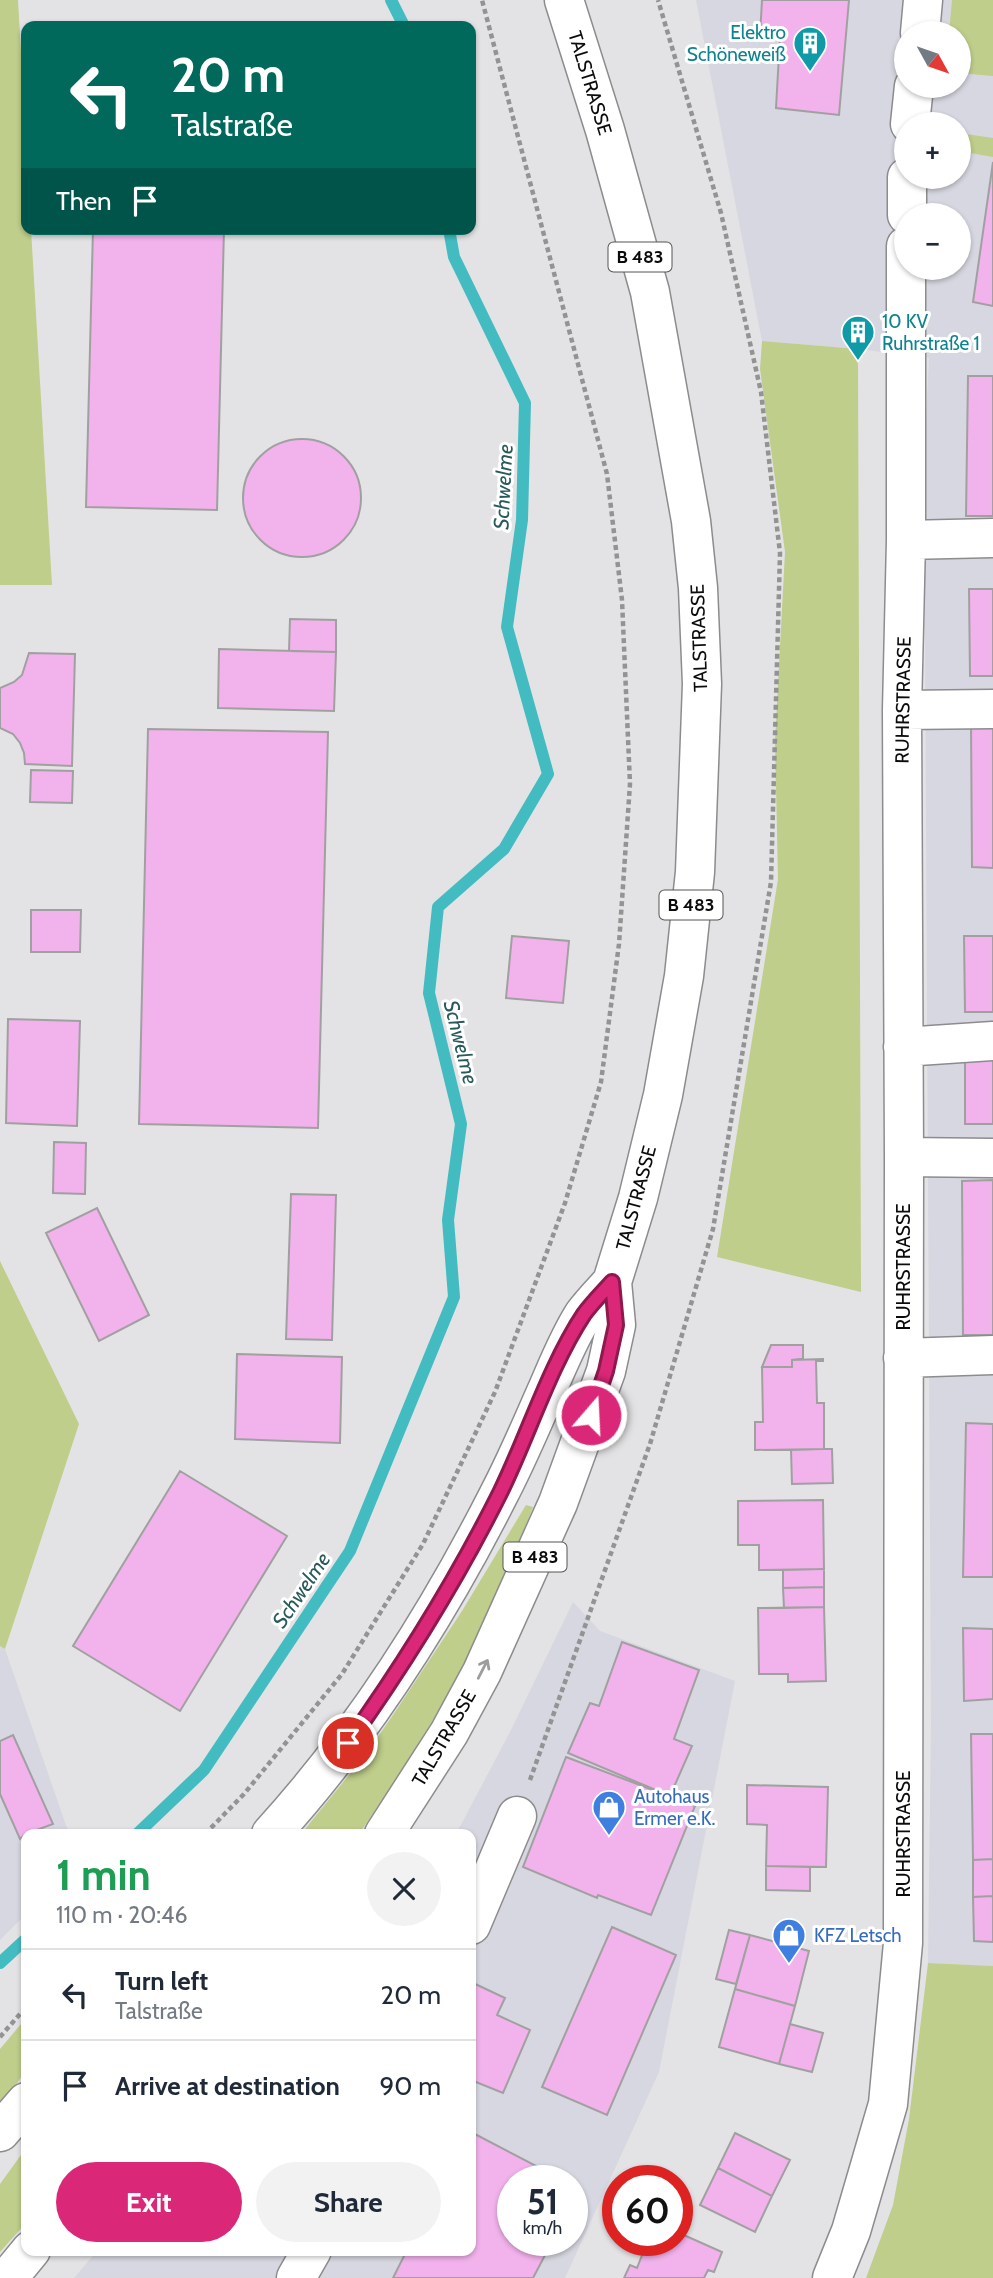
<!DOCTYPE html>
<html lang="en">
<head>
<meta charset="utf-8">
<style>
  body { margin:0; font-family:Cabin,sans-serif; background:#f2f2f3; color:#1f2937; height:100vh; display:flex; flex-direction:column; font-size:26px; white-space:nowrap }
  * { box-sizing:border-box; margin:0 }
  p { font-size:23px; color:#747a83 }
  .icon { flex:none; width:38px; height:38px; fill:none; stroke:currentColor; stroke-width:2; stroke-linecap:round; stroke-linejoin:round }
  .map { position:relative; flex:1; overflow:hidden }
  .sheet { position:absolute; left:21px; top:1829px; width:455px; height:427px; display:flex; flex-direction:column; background:#fff; border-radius:14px; box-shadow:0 2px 5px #0004 }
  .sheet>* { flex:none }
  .hud { position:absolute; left:21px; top:21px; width:455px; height:214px; border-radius:14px; box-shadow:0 2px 5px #0004; background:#00695c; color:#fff; overflow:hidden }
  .needle { width:46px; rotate:130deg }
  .buttons { position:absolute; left:894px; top:21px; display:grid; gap:14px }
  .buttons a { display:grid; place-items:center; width:77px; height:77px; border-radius:50%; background:#fff; box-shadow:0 2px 5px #0004; font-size:35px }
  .speed { position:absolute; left:497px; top:2165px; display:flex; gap:14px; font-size:35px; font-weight:700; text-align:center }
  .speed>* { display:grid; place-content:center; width:91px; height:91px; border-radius:50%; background:#fff; box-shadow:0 2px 5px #0004; line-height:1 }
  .speed small { font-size:18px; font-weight:400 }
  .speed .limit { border:10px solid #d22; background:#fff; color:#111 }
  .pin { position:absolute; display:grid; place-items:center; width:60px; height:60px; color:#fff; margin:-30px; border:4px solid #fff; border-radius:50%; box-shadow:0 2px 7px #0007 }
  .me { position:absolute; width:77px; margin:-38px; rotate:19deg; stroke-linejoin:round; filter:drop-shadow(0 0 5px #0008) }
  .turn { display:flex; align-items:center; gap:24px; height:147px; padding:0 35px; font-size:32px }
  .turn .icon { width:91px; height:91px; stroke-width:2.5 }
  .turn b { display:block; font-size:49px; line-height:60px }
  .then { display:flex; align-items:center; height:66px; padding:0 35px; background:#0003; gap:14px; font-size:26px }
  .round { display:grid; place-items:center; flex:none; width:74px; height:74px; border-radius:37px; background:#f2f2f3 }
  .overview { display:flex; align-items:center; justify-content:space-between; height:119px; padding:0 35px }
  h1 { font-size:42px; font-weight:700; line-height:52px; color:#1e9e55 }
  .primary-button { display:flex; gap:14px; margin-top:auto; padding:14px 35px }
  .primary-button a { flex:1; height:80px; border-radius:42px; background:#db2777; color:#fff; font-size:28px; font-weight:700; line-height:80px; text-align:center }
  .primary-button a+a { background:#f2f2f3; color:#1f2937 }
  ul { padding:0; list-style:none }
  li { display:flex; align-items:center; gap:21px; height:91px; padding:0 35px; border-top:2px solid #e0e1e3 }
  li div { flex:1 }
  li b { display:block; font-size:26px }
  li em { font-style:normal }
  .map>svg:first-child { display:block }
</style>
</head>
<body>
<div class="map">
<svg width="993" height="2278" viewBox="0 0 993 2278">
  <rect width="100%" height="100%" fill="#e3e3e5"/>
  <path fill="#d6d7e0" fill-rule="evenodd" d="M696 0H993V1966L928 1963 931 1722 924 461 929 358 858 349 762 341ZM906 33H959V86H906ZM906 124H959V177H906ZM906 215H959V268H906Z
    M573 1602 600 1631 735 1681 659 2072 565 2278H318L305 2251 471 2250V1834H456L510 1732ZM513 2180H572V2240H513Z
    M0 1646 5 1649 69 1834H26V1914L0 1940Z
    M97 2251H298L284 2278H74Z"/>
  <path fill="#bfce8a" d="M0 0H18L26 138V229H31L52 585H0Z
    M952 0H993V76L959 73V33H949Z
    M959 133 993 138V157L959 151Z
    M762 341 858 349 861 1292 717 1257 778 879 775 741 785 552 760 369Z
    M0 1261 79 1424 5 1649 0 1646Z
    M526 1505 533 1507C503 1585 468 1664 424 1735 404 1769 381 1801 359 1834H301L366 1754 393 1715 462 1611Z
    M928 1963 993 1966V2278H866L893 2205 909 2119Z
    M26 2018V2070L0 2108V2049Z
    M26 2148V2223L0 2252V2184Z"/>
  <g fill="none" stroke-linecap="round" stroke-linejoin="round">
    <path stroke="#43bcc1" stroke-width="12" d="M391 0 404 26
      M137 1834 204 1770 350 1551 454 1297 448 1220 461 1124 429 993 438 907 504 849 548 774 507 627 522 520 525 403 454 257 449 229
      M0 1963 26 1939"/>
  </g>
  <path fill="#f2b2ec" stroke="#a1a0a1" stroke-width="2" d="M762 0H849L839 115 776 108 780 37 760 36Z
    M993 162V306L973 302Z
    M93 229H224L217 510 86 507Z
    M968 376H993V516H966Z
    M243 498a59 59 0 1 1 118 0a59 59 0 1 1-118 0Z
    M969 589H993V676H970Z
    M290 619 336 620V652L289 651Z
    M219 649 336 652 334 711 218 708Z
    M29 653 75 654 72 766 25 764 24 753 20 743 13 734 0 728V688L14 682 22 675Z
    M971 724H993V868L972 867Z
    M148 729 328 732 318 1128 139 1124Z
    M31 770 73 771 72 803 30 802Z
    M31 910H81L80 952H31Z
    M512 936 569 941 563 1003 506 998Z
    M964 936H993V1012H965Z
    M8 1019 80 1021 77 1126 6 1123Z
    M965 1057H993V1124H965Z
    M54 1142 86 1143 85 1194 53 1193Z
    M993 1180V1335H963L962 1181Z
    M291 1194 336 1195 332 1340 286 1339Z
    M97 1208 149 1315 99 1341 46 1233Z
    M771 1345H803V1359L792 1360V1367H762Z
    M237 1354 342 1357 340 1443 235 1439Z
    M823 1359V1361H816L817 1403H824V1449L755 1450V1422H763L762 1367H792V1360Z
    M966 1423 993 1424V1577H963Z
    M824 1449H832L833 1483 792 1484 791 1450Z
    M180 1471 287 1536 180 1711 73 1646Z
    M823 1500 824 1569 759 1570V1545H738V1501Z
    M824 1569V1587L783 1588V1570Z
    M824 1587V1607L784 1608 783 1588Z
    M824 1607 826 1681 788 1682V1674H759L758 1608Z
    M963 1628 993 1629V1699L964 1701Z
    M622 1642 699 1670 674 1739 692 1746 670 1796 568 1753 590 1703 599 1706Z
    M971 1734H993V1859L973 1860Z
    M13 1735 53 1824 26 1834 20 1839 0 1794V1741Z
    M566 1757 695 1806 651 1915 598 1895 597 1898 523 1867Z
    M747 1785 828 1787 826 1867 766 1866 767 1825 747 1824Z
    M993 1859V1896L973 1897V1860Z
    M766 1866 810 1867V1891L766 1890Z
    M993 1896V1942L974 1941 973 1897Z
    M612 1927 676 1955 607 2115 542 2087Z
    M729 1930 750 1935 736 1984 716 1979Z
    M750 1935 809 1951 795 2006 735 1989Z
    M471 1982 505 1998 497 2015 530 2030 503 2093 471 2080Z
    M735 1989 795 2006 779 2064 719 2047Z
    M790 2024 823 2033 812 2072 779 2064Z
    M471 2132 563 2180H513V2240H553L533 2278H393L407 2250H471Z
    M735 2133 790 2160 772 2196 718 2168Z
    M718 2168 772 2196 755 2232 700 2205Z
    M677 2232 722 2252 714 2272 708 2270 704 2278H624L630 2265 637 2268 648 2240H677Z"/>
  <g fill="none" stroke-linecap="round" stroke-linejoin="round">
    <defs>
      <path id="minor" d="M920 33 923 0
        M910 124 914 86
        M907 215V177
        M906 540 993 538
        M902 710 993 709
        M903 1047 993 1041
        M904 1157 993 1158
        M903 1358 993 1355
        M471 1925 517 1816
        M296 2278 312 2250
        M832 2278 851 2231 888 2104 903 1943 904 1157 902 710 906 540V246"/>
      <path id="major" d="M271 1834C363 1733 436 1618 498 1496 516 1462 531 1426 547 1390 558 1365 569 1337 584 1314 592 1303 603 1292 612 1282
        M384 1834 449 1733 482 1672 558 1503 606 1371 616 1325 612 1282 638 1198 663 1095 684 976 695 872 702 684 698 588 691 521 650 292 605 130 564 0
        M0 2132 26 2102
        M8 2278 31 2250"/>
    </defs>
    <use href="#minor" stroke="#8c8c8e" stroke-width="41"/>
    <use href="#major" stroke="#8c8c8e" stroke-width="41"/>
    <path stroke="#939394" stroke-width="4.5" stroke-dasharray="5 3.5" stroke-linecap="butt" d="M530 1780 650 1444 713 1229 771 882 780 553 761 392 721 213 658 0
      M205 1834 244 1794 342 1674 423 1544 495 1392 565 1203 601 1082 619 944 630 784 622 600 607 474 482 0
      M0 2037 26 2007"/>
    <use href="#minor" stroke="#fff" stroke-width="38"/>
    <use href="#major" stroke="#fff" stroke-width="38"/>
  </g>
  <defs><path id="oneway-shaft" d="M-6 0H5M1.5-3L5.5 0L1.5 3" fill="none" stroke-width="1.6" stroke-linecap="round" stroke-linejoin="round" transform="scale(1.75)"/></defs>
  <use stroke="#9d9d9e" href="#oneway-shaft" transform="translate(483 1669) rotate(-63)"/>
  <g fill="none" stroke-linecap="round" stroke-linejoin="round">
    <defs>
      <path id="route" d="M348 1743C405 1663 456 1581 500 1493 528 1436 549 1367 584 1314 592 1303 603 1292 612 1282L616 1325 606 1371 591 1415"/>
    </defs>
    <use href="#route" stroke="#8e194d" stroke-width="18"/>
    <use href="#route" stroke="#db2777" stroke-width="12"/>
  </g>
  <defs>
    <symbol id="building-pin" viewBox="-11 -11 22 30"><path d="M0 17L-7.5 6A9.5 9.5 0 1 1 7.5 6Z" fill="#0f9aa8" stroke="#fff"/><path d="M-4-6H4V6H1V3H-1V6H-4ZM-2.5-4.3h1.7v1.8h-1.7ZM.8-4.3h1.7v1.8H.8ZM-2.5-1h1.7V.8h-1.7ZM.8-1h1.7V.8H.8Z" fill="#fff"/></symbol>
    <symbol id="shop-pin" viewBox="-11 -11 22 30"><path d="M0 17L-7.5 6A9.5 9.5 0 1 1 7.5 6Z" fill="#3f7fe0" stroke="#fff"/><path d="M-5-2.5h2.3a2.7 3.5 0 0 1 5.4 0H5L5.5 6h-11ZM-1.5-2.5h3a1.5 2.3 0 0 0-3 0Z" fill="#fff"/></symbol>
  </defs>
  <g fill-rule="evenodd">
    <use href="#building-pin" x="791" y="24" width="38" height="52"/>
    <use href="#building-pin" x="839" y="313" width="38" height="52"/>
    <use href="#shop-pin" x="590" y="1788" width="38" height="52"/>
    <use href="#shop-pin" x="770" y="1916" width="38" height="52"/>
  </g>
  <g text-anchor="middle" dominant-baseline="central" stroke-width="6" stroke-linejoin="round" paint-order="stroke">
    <g fill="#fff" stroke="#545455" stroke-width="2">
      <rect x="608.5" y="242.5" width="63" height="29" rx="5"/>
      <rect x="659.5" y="890.5" width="63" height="29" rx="5"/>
      <rect x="503.5" y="1542.5" width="63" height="29" rx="5"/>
    </g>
    <g font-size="18" font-weight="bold" fill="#0b0b0c">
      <text x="640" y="257">B 483</text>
      <text x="691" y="905">B 483</text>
      <text x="535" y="1557">B 483</text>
    </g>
    <g font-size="19" fill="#0d838f" stroke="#fff" text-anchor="end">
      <text x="786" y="32">Elektro<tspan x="786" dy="22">Schöneweiß</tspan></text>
      <text x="882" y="321" text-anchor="start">10 KV<tspan x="882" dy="22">Ruhrstraße 1</tspan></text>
    </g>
    <g font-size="19" fill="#0b0b0c" stroke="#fff">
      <text transform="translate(590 83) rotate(73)">TALSTRASSE</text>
      <text transform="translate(699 638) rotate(-92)">TALSTRASSE</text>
      <text transform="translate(903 700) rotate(-89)">RUHRSTRASSE</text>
      <text transform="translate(636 1198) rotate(-75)">TALSTRASSE</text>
      <text transform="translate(903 1267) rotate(-90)">RUHRSTRASSE</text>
      <text transform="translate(444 1738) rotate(-60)">TALSTRASSE</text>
      <text transform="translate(903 1834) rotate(-90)">RUHRSTRASSE</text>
    </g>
    <g font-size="19" fill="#366cbe" stroke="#fff" text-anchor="start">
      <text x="634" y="1796">Autohaus<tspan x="634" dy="22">Ermer e.K.</tspan></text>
      <text x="814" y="1935">KFZ Letsch</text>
    </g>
    <g font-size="21" font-style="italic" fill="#285a5c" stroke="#fff">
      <text transform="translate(503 487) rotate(-87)">Schwelme</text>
      <text transform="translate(461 1042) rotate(76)">Schwelme</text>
      <text transform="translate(301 1590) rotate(-56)">Schwelme</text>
    </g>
  </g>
</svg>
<div class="buttons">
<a><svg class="needle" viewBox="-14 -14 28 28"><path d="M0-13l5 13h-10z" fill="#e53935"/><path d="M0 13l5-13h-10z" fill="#747a83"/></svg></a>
<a>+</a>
<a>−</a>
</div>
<div class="speed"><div>51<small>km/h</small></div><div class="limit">60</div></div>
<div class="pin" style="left:348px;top:1743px;background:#d93025"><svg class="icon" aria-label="arrive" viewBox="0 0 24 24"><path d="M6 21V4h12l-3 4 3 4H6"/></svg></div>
<svg class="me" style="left:591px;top:1415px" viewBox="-20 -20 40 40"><circle r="17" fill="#db2777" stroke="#fff" stroke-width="3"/><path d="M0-11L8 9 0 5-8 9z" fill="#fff"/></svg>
<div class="hud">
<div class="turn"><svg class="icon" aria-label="left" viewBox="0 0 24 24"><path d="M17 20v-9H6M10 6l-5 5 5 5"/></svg><div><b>20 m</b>Talstraße</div></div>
<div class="then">Then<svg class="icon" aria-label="arrive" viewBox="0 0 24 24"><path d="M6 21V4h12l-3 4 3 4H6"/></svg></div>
</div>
<section class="sheet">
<div class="overview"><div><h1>1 min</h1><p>110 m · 20:46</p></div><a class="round"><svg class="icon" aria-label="close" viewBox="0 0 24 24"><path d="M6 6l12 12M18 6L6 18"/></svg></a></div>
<ul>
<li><svg class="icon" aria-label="left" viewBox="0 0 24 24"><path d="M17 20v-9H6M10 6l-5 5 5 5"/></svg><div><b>Turn left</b><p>Talstraße</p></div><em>20 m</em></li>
<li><svg class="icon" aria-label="arrive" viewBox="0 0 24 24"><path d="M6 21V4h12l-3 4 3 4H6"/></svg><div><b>Arrive at destination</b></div><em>90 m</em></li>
</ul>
<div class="primary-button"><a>Exit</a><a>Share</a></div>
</section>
</div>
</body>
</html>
